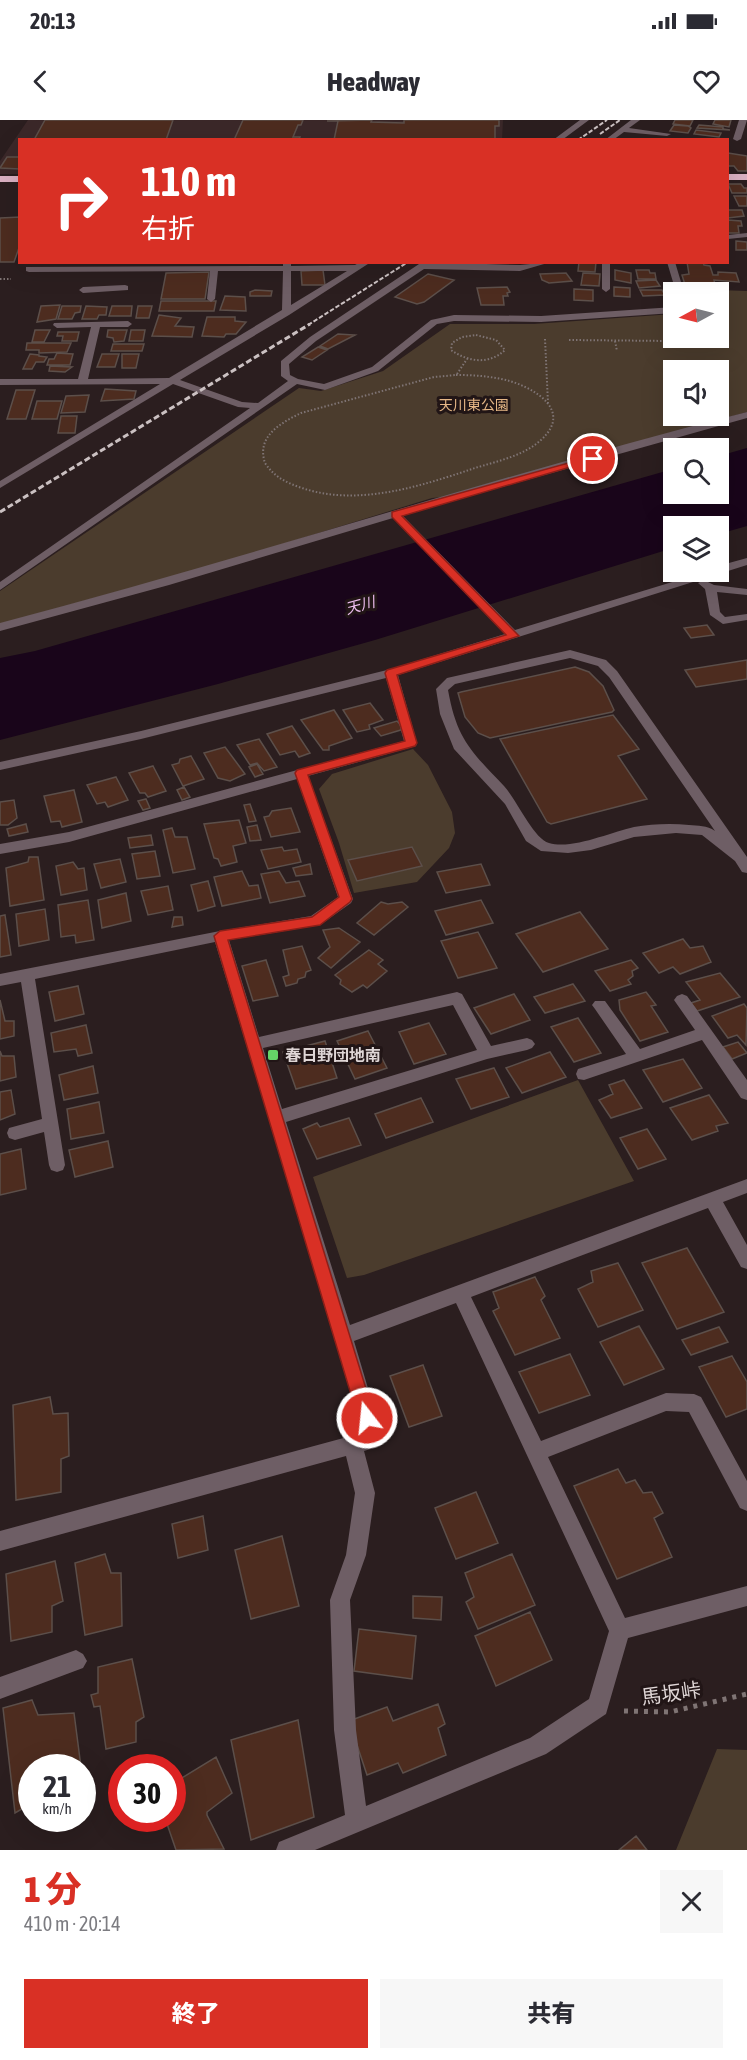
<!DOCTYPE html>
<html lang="ja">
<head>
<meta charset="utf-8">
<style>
  body { margin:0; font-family:"Asap Condensed","Noto Sans JP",sans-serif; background:#f7f7f7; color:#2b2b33; height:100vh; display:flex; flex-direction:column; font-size:22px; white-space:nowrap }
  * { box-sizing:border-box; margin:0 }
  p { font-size:20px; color:#7c7c81 }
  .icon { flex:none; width:33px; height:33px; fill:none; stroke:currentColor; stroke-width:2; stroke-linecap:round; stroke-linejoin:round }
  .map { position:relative; height:1730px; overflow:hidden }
  .side { display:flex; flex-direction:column; background:#fff; flex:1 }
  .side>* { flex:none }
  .hud { position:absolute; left:18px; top:18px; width:711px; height:126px; border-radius:0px; box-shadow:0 6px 24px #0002; background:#d93025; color:#fff; overflow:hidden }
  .needle { width:39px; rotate:263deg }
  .buttons { position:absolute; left:663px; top:162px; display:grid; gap:12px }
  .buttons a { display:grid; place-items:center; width:66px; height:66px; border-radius:0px; background:#fff; box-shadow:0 6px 24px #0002; font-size:30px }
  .speed { position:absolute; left:18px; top:1634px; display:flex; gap:12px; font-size:30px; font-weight:700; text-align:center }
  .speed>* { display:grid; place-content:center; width:78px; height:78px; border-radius:50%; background:#fff; box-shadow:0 6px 24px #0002; line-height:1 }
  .speed small { font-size:15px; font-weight:400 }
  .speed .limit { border:9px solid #d22; background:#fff; color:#111 }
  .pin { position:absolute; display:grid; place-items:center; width:51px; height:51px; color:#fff; margin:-26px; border:3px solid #fff; border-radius:50%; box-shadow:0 2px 6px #0007 }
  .me { position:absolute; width:66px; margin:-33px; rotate:344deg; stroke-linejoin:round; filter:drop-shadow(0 0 4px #0008) }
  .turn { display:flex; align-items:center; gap:21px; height:126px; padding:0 24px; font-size:27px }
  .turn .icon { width:78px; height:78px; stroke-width:2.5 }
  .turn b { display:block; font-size:42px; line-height:51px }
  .round { display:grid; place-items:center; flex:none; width:63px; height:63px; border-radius:0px; background:#f7f7f7 }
  .summary { display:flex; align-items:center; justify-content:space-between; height:102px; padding:0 24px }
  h1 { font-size:36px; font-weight:800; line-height:45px; color:#d93025 }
  .button { display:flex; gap:12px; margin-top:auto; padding:12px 24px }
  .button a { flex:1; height:69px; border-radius:0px; background:#d93025; color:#fff; font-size:24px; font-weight:800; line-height:69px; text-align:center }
  .button a+a { background:#f7f7f7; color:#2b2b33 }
  .status { display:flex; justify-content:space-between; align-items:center; height:42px; padding:0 30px; background:#fff; direction:ltr }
  .status svg { height:16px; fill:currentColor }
  header { display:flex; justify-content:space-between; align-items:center; height:78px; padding:0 24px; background:#fff; font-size:27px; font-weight:800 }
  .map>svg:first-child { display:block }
</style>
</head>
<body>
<div class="status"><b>20:13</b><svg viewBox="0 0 49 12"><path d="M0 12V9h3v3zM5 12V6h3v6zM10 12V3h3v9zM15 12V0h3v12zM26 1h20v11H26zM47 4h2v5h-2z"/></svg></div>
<header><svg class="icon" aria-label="back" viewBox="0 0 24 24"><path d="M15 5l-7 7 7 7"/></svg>Headway<svg class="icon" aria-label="heart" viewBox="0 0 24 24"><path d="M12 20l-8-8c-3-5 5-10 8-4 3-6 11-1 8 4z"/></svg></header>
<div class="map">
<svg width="747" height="1730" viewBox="0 0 747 1730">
  <rect width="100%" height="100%" fill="#2b1e1f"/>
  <path fill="#3b2829" d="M28 0H503L502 20H20L19 54H0V41Z"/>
  <path fill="#4b3c2d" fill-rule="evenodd" d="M685 169 747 171V292L452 376 432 378 218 444 0 504V471L299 268 321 271 383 251 450 204H534L673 194 674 218H718V172H685ZM674 250H718V296H674Z
    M413 629 428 645 452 692 455 713 449 728 417 762 354 773 339 723 319 669 332 654Z
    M578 960 634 1061 364 1155 347 1158 313 1057Z
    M717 1629 747 1630V1730H676Z"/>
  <path fill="#19051a" d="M747 328V406L719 414 718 406H674L673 428 375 520 218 564 0 620V538L35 531 673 349 674 374H718L719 336Z"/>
  <path fill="#4d2c1f" stroke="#5c4f4a" stroke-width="1.5" d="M45 0H173L166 20H34Z
    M243 0H303L301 5H298L293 17H300L299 20H234Z
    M372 0 371 2 404 3V0H499V6H495V20H334L338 1H327Z
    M675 0H693L690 6 673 4Z
    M715 0H731L729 7 713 4Z
    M674 5 688 6 691 8 688 13 670 11Z
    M699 5 723 7V9L730 10 697 8Z
    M696 10 721 13 719 17 694 14Z
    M728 33 747 36V51H738L734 46H728Z
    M7 37H20V49L0 48Z
    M728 64H741L744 68H747V73H732Z
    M734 76H747V86H739Z
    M728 90H742L744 96 728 98Z
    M20 97V125L14 142H0V98Z
    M728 100 741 101 742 106H738L739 113H728Z
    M736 121 747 122V130H736Z
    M579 142H596L595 152 578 151Z
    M687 142H703L704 145 710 146 713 155H718V152L736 153 739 162 714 160 715 165H712V168H686L682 155 689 154Z
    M323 150 325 165H302L301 151Z
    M615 150 631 153V163L615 160Z
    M636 150H649L650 153H655L656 159H638Z
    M209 152 205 179H161L166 153Z
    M566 153 572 161 549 163 542 160 540 154Z
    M583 153 600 154 599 166 581 165Z
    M428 154 454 160 424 182 417 184 395 177Z
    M656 160 660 166 639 168 636 161Z
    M507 167 510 172 507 173 508 176H503L504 185H481L477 168Z
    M614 167 630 168V177L614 176Z
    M574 169 593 170V181L574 180Z
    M255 170 272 171 271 176H250V172Z
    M640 170H662L665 175 643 176Z
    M225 176 245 177 246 191 220 190Z
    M161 181H216L214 191H159Z
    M60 185 56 199 37 202 41 186Z
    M62 186H81L80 192 75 193 72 199H58Z
    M86 186 107 187 106 195H99L97 199H82Z
    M112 186H132L131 196H109Z
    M138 186H152L149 198H136Z
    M159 195 181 198 175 206 194 207 192 217 152 216Z
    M207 197H235V201L246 202 236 214H226L224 217 202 216Z
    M35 210H50L44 222H32Z
    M108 210H127L124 221 114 222 113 218 107 217Z
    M131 210H145L143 221H129Z
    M58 212H79L77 221H62L63 216H57Z
    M338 214 355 215 328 229 320 226Z
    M27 223H71L67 232 39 233V230H26Z
    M113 224H144L142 231H111Z
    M318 227 327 230 312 240 302 237Z
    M57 233 73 234 70 245H47L49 239H54Z
    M30 234 39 235V236L47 237 44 242H36L32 249H23Z
    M102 234H119L115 247H97Z
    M122 234H139L136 248H122Z
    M50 246 72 247 65 252 49 251Z
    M105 269 136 271 134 279 101 281Z
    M16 270H35L26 299H7Z
    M89 275 85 292 61 293 66 276Z
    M37 281H62L57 299H32Z
    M61 296H77L75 313H58Z
    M707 505 714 515 691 518 684 508Z
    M747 540V559L696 567 685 550Z
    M575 547 589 552 603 566 614 590 612 592 490 618 478 613 465 597 458 573 461 572Z
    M370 583 383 600 369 605 370 609 357 612 343 590Z
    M334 590 352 618 329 626V630H323L301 600Z
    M613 595 639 629 618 636 647 679 551 704 547 702 500 619Z
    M397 601 404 609 381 616 374 608Z
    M292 606 310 633 299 637 295 631 280 635 267 614Z
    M259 619 277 647 264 651 257 643 250 645 237 625Z
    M225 627 245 654 230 661 218 658 204 633Z
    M191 636 204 659 183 666 172 645 179 643 180 639Z
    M257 644 263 654 255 657 249 647Z
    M153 646 166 671 148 677 145 673H140L129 653Z
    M116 657 128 680 108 687 105 682 97 684 87 665Z
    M184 667 190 677 182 680 177 670Z
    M74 670 82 702 62 707 60 701 51 702 44 676Z
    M146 679 150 688 143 690 138 681Z
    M14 680 17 698 8 705H0V682Z
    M250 684 256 701 249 702 244 685Z
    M291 688 300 712 271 717 264 697 269 696 272 691Z
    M239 700 246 723 233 726 237 742 221 746 218 739 214 738 204 704Z
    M26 704 28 712 9 716 7 709Z
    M257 705 261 720 250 721 247 707Z
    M172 708 175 717H187L195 749 173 753 163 710Z
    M151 715 153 725 130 728 128 718Z
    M282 727 284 731 297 729 301 742 268 749 261 730Z
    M412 727 422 746 357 761 348 740Z
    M155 731 160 756 137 759 132 734Z
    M29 737H38L44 780 10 786 6 748 28 742Z
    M120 739 126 762 101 768 94 744Z
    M73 742 78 749 84 748 87 770 61 775 56 746Z
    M310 744 312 754 296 756 293 748Z
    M481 744 490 765 446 773 437 752Z
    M242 751 249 766 258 765 261 778 222 786 214 757Z
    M279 751 286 763 299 761 305 776 270 783 261 754Z
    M208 761 215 786 198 791 191 765Z
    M168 766 173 790 148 795 141 771Z
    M126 773 131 801 102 808 98 780Z
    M88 780 94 820 76 823 75 815 61 817 58 785Z
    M481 780 493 803 446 815 435 791Z
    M381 782 388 784 402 782 408 787 374 815 357 803Z
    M45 789 49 820 19 826 16 794Z
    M580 792 608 829 543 852 516 814Z
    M5 795 11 835 0 837V796Z
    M174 797H182L183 805 172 807Z
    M339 808 360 822 331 848 318 838 330 827 323 810Z
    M478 812 497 848 458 858 441 821Z
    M683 819 690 828 703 826 711 842 680 854 673 847 659 853 643 833Z
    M302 826 311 850 306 852 305 857 298 859 297 863 286 866 283 857 289 855 283 830Z
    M369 830 383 840 378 844 387 851 367 868 363 865 352 872 340 864 341 860 335 855Z
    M266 840 278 876 253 881 242 846Z
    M631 840 638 848 632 851 633 856 628 860 631 864 610 871 595 851Z
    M720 853 740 877 697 891 691 883 700 880 686 862Z
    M573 864 585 881 545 893 534 877Z
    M78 866 84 894 55 901 49 872Z
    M646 872 656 885 651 886 668 912 640 921 620 890 619 880Z
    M514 874 530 900 491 914 474 888Z
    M0 880 5 901H14V916L0 919Z
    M744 884 747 888 746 925 737 915 728 918 712 896Z
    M578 898 601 933 574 942 551 907Z
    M429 903 446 934 414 944 399 912Z
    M86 905 92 933 78 936 76 929 54 932 51 913Z
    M368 911 387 948 355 959 337 921Z
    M325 921 337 958 296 969 283 932Z
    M738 922 747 933 732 939 723 927Z
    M0 931 2 936H14L16 957 0 961Z
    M550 932 566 957 522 973 506 948Z
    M683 939 702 968 663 982 643 950Z
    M93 946 98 973 64 980 59 955Z
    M494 948 509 977 471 989 456 959Z
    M624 960 642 988 611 998 599 980 613 974 609 965Z
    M11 970 15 994 0 1000V972Z
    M709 975 728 1003 716 1006 718 1011 692 1020 670 988Z
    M421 978 433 1002 386 1018 375 994Z
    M99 982 104 1013 71 1019 67 989Z
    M349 998 361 1025 317 1039 303 1009 317 1003 320 1007Z
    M647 1009 666 1039 638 1049 620 1018Z
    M108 1021 113 1047 75 1057 69 1030Z
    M21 1029 26 1069 0 1075V1034Z
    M687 1128 724 1192 677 1209 642 1143Z
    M618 1143 643 1190 598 1207 578 1169 593 1162 591 1151Z
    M535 1157 545 1176 541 1180 560 1218 515 1235 493 1191 499 1188 493 1172Z
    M639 1206 664 1249 624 1265 600 1222Z
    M719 1207 728 1222 691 1235 682 1220Z
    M570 1234 590 1275 539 1293 519 1252Z
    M732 1236 747 1262V1289L726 1297 699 1247Z
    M423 1245 442 1296 409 1307 390 1256Z
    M50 1277 53 1294 68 1293 69 1336 61 1339V1372L16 1380 13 1285Z
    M618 1349 626 1363 635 1360 643 1373 652 1372 663 1393 654 1398 672 1437 617 1459 574 1366Z
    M476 1372 498 1423 456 1439 435 1388Z
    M203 1396 208 1430 178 1438 172 1404Z
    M282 1416 299 1486 251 1499 235 1430Z
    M105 1434 111 1453H121L122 1506 85 1515 75 1443Z
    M512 1434 535 1485 478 1509 466 1482 474 1477 465 1453Z
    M55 1441 63 1481 52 1486V1512L11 1521 6 1454Z
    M413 1476 442 1477 441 1500 413 1498Z
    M530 1492 552 1540 496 1566 475 1516Z
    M359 1509 416 1516 412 1559 354 1551Z
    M132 1539 144 1597 136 1602V1622L106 1629 100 1586 94 1587 91 1575 98 1573V1547Z
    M32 1580 38 1595 74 1593 81 1647H32V1683L15 1693 3 1588Z
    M438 1584 445 1604 438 1608 446 1635 403 1653 398 1643 367 1655 349 1601 387 1587 393 1601Z
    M298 1600 314 1697 251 1720 231 1620Z
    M216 1637 232 1673 207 1692V1695L224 1729 176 1730 165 1698H172V1664Z
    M636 1716 647 1730H619Z"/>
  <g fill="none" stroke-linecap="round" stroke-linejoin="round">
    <path stroke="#7f7474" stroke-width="2" stroke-dasharray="1.5 2" stroke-linecap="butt" d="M0 159H11
      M476 215 496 220 505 230C489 245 468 242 451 230L452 223 462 217Z
      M545 219 548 283
      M569 220 670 221
      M615 221 617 231
      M457 254 467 239
      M456 255C473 255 489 256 506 260 533 267 574 290 541 320 523 336 498 341 475 348 421 366 358 387 302 368 287 363 274 357 265 343 256 316 281 303 301 293L434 257Z"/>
    <path stroke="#7f7474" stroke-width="5" stroke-dasharray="4 6" stroke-linecap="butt" d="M624 1591 670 1592 747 1574"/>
    <path fill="#6e5e65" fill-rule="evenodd" d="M580 0H589L562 20H553Z
      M631 0H640L629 8 671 14 667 16 624 12 613 20H605Z
      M739 0H747L741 19 737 21 733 19Z
      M747 113V117L728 119V115Z
      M283 142H291V146L355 145 360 142H371L289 195 180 260 242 282 258 283 288 261 281 256V241L310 217 422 142 520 145 551 142 520 151 424 149 316 221 289 244 290 255 298 259 324 264 372 247 431 200 454 195 541 196 674 187V193L541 202 454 201 437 204 378 251 325 270 297 264 0 470V462L250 288 238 287 173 264 0 368V361L160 264 0 265V259H78L91 207 57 208 53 205 54 203 128 201 132 204 128 207H100L88 259 169 258 282 190 283 151H218L215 179 211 182 207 179 210 151 29 152 26 151V147L283 146ZM291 151H347L291 185Z
      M602 142H610V169L606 172 602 169Z
      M667 142H675L684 172H676Z
      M125 165 128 166V170L83 173 79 170 83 167Z
      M747 292V298L402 395 515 510 705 452H718V446L747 438V445L398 555 417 623 416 626 308 656 353 779 351 783 320 805 229 820 259 917 457 872 462 874 491 926 527 918 532 920 535 924 532 928 527 930 487 939 286 1002 350 1205 747 1059V1073L723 1082 747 1125V1149L741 1147 708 1088 471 1177 541 1321 666 1273 694 1274 701 1277 747 1361V1391L740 1388 689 1292 666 1291 548 1337 625 1498 747 1466V1486L628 1518 606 1594 546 1634 315 1730H276L279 1722 345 1695 334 1610 330 1480 346 1435 355 1373 346 1336 0 1431V1411L362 1313 335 1216 215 822 35 859 65 1045 63 1050 57 1052 51 1050 49 1045 44 1012 15 1020 9 1018 7 1013 9 1008 42 999 21 862 0 866V854L220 811 311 796 338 777 297 659 69 722 0 734V724L69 712 404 621 386 558 141 619 0 650V642L141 611 387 550 505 514 393 398 169 465 0 511V503C250 437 496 356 747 292ZM453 885 477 930 282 989 263 928ZM456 1183 609 1511 589 1579 530 1618 366 1686 356 1610 350 1480 366 1435 375 1373 364 1331 380 1326 383 1319 354 1221Z
      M704 460 714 465 747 469V475L717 472 720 492 725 497 747 494V500L723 504 710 495 705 469 698 463Z
      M570 530 606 540 617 551 747 737V753L742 752 735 741 702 715 676 713 634 717 591 730 568 733 541 731 526 721 505 684 454 629 440 594 436 569 447 558ZM570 538 598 546 609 557 715 711C707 705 698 706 689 705 671 703 651 704 634 707 611 712 572 730 549 723 533 718 517 680 504 666 471 631 457 620 448 570L455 564Z
      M682 874 687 876 747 960V980L741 978 702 920 584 960 578 959 576 954 578 949 626 934 595 889 592 885 595 881H605L640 929 695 910 674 880 677 876Z
      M76 1530 83 1534 87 1541 83 1548 0 1579V1557Z"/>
    <path fill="#dbb1c3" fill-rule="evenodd" d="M728 54H747V60H728Z
      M0 56H20V62H0Z"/>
    <path stroke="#cbc1c2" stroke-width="2" stroke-dasharray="4.5 2" stroke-linecap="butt" d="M600 14 620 0
      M578 20 607 0
      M308 205 408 142"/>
    <path stroke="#cbc1c2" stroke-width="3" stroke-dasharray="6 3" stroke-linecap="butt" d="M0 392 310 204"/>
  </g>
  <path fill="#d93025" stroke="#8d1f18" stroke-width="1.5" d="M590 337 598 339 402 396 519 516 397 555 417 623 415 626 308 655 352 779 350 782 320 805 228 820 375 1298 373 1304 367 1307 361 1304 358 1298 214 816 220 811 312 797 339 777 295 653 297 650 405 621 385 553 387 550 506 515 392 397V392Z"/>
  <rect fill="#65d467" stroke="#211516" stroke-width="2" x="267" y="929" width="12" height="12" rx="3"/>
  <g text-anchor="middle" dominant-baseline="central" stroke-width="6" stroke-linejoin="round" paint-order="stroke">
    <g font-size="14" fill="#e6b786" stroke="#211516">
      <text x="474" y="285">天川東公園</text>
    </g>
    <g font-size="15" font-style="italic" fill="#ebbced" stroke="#211516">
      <text transform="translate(360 485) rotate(-15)">天川</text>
    </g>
    <g font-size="16" font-weight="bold" fill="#dfd6d6" stroke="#211516" text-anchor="start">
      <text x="285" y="935">春日野団地南</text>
    </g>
    <g font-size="20" fill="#dfd6d6" stroke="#211516">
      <text transform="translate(671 1573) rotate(-8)">馬坂峠</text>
    </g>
  </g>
</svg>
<div class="buttons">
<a><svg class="needle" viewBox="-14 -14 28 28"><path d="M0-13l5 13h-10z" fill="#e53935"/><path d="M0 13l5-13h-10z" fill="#7c7c81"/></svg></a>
<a><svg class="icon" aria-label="sound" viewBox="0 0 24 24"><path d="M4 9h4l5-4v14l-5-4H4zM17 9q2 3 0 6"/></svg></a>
<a><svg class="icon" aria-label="search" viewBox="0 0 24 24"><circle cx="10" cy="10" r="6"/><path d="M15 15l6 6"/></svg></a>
<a><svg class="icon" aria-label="layers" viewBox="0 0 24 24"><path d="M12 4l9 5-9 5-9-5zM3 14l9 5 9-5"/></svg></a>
</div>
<div class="speed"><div>21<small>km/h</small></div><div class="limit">30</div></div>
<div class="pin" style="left:593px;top:339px;background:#d93025"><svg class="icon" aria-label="arrive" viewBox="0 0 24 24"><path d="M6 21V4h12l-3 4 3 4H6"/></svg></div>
<svg class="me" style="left:367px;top:1298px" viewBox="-20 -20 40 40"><circle r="17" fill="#d93025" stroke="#fff" stroke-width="3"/><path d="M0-11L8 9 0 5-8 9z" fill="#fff"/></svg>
<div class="hud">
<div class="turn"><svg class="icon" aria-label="right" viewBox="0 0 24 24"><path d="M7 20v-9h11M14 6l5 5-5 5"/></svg><div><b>110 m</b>右折</div></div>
</div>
</div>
<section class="side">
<div class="summary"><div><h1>1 分</h1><p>410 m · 20:14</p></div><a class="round"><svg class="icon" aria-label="close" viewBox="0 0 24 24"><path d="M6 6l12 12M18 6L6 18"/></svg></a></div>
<div class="button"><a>終了</a><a>共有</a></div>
</section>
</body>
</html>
